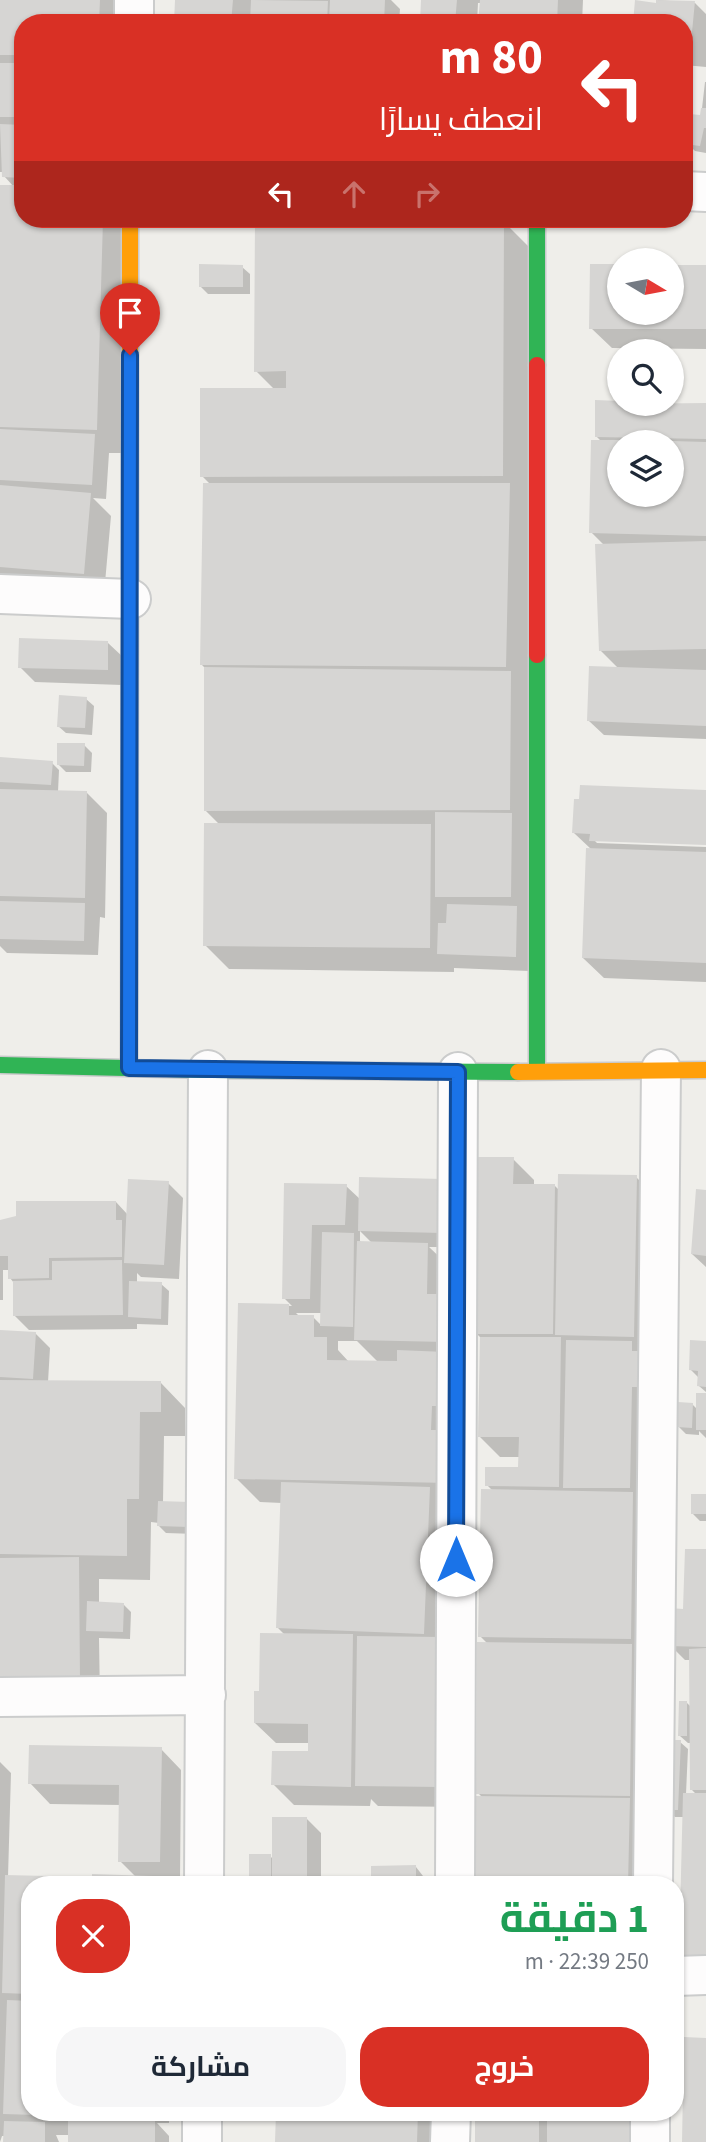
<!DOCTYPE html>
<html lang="ar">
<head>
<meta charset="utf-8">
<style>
  body { margin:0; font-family:"Source Sans 3",Cairo,sans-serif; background:#f6f6f7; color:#1f2937; direction:rtl; height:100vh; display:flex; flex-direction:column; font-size:26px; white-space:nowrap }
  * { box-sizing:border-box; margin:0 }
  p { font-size:23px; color:#747a83 }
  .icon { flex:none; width:38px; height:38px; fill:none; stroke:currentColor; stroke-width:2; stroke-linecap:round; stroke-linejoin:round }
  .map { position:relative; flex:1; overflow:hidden; direction:ltr }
  .drawer { position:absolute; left:21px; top:1876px; width:663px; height:245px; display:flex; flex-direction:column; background:#fff; border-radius:28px; box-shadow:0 2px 5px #0004; direction:rtl }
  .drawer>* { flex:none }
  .guide { position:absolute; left:14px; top:14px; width:679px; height:214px; border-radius:28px; box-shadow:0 2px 5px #0004; direction:rtl; background:#d93025; color:#fff; overflow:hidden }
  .needle { width:46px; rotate:100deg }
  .controls { position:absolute; left:607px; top:248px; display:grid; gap:14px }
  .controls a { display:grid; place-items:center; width:77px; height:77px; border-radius:50%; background:#fff; box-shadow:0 2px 5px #0004; font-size:35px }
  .pin { position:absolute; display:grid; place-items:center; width:60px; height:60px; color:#fff; margin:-72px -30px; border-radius:50% 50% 50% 0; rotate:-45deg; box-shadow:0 0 7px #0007 }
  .pin .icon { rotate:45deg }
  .me { position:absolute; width:77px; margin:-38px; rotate:0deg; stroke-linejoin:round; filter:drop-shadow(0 0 5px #0008) }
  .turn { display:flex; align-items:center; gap:24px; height:147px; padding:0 35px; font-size:32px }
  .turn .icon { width:91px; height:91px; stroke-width:2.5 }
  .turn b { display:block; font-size:49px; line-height:60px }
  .lanes { display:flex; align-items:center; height:66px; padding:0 35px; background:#0003; justify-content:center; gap:35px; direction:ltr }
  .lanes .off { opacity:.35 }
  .round { display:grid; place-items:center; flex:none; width:74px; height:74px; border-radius:28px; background:#f6f6f7 }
  .summary { display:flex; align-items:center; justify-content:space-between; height:119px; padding:0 35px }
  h1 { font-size:42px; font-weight:700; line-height:52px; color:#1e9e55 }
  .primary-button { display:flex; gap:14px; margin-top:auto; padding:14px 35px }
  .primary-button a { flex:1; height:80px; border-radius:28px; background:#d93025; color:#fff; font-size:28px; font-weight:700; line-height:80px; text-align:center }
  .primary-button a+a { background:#f6f6f7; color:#1f2937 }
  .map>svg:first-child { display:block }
</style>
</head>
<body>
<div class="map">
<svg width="706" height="2142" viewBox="0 0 706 2142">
  <rect width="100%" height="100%" fill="#efeeea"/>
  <path fill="#0003" fill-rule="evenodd" d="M0 0H125L124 23H23V219H128L121 453H109L106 499 93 498 111 516 104 594 0 585V186L14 187 4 176V172H0Z
    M177 0H391L400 9 399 23H176Z
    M423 0H583L582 23H480L481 3H478L477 23H422Z
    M658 0 695 3 706 14V67L684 65V23L658 5Z
    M705 82H706V153L695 151 687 143 701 117Z
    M503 221 528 246 530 971 454 968V972L229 969 205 945 219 824 205 810V668L202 665 210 484 202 476 275 390 256 371Z
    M242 267 250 274V294H208L200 286Z
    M672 267H706V349L612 348 591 328 620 313H672Z
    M620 404H706V739L604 735 589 721 619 669 601 651 604 545 591 532 602 442 596 436ZM620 443H672V495H620Z
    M108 643 123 657 122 685 35 682 20 667Z
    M86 699 94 706 92 735 66 733 58 726Z
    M84 745 92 753 91 772H66L58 764Z
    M0 759 52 763 59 770 58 792H86L107 813 105 918 100 917 98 955 7 953 0 946Z
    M706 792V844L593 839 597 843 706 847V982L604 978 583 958 592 850 574 833Z
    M513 1159 534 1180V1185L555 1186 559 1190 636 1177 656 1197 652 1885H477L482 1797 478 1793 487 1643 480 1636 493 1491 487 1485 520 1469V1457H500L480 1437 481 1338 476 1333Z
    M443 1180 456 1247H429L448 1265 461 1807 378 1806 371 1799 370 1806 294 1805 273 1784 310 1753V1743H276L255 1723 261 1693 285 1635 278 1628 282 1503 260 1502 236 1478 240 1304 292 1306 284 1298 286 1185 346 1186 361 1200ZM360 1231 372 1243H362L360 1241ZM296 1313H322V1326L313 1317H300ZM338 1341H357L378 1362H349L338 1350Z
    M168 1183 183 1198 179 1279 141 1277 137 1273V1283L161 1284 169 1291 168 1325 137 1324V1329L29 1330 14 1315V1283L10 1278V1270H3V1300H0V1222L116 1202 128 1215Z
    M706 1191V1267L692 1254Z
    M0 1331 35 1333 50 1348 48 1382 161 1383 185 1408V1436H164L163 1503 196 1534 166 1533 159 1526V1523L151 1522 150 1580 99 1579V1603L124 1605 131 1612 130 1639 99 1638 100 1701 0 1699Z
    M706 1343V1392L699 1386V1378L691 1370Z
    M706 1395V1438L699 1431V1435L686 1434 679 1427 692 1404 698 1410Z
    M706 1496V1521H700L693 1514Z
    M706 1551V1975H702L681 1955 685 1817H675L667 1809 680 1742 688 1749 686 1794 697 1795 692 1790 691 1743H688L680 1736 687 1703 691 1707V1660H685L670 1645Z
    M161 1749 181 1770 180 1882H156L159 1885H30L22 1995H30V2112H91L90 2120H106L98 2112H169V2123H157L169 2136V2142H70V2135H56L59 2142H5V2136H2L0 2142V1762L11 1773 8 1877 90 1878 94 1882 136 1877 120 1861 121 1805 50 1804 30 1783Z
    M306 1818 321 1833V1885H256L251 1879 270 1856 274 1860Z
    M416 1867 430 1885H373Z
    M278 2112H439L437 2142H277Z
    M477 2112H659V2142H477Z"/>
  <path fill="#d6d5d3" d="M0 0H100L99 23H23V55H0Z
    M175 0H233L231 23H174Z
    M251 0 328 1 327 23H250Z
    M330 0H385L384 23H329Z
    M421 0H457L455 23H420Z
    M480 0H558L557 23H478Z
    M635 0 656 3V0L695 1 690 53 684 52V23H633Z
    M0 63H23V117H0Z
    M701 108H706V128H704L700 146 685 144 690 114 700 115Z
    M0 124 23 125V178L2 177Z
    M0 185H23V219H103L97 430 0 427Z
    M255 219H504L503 476 200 477V388H286V371L254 372Z
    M199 264 243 265V287H199Z
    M590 264H620V313H672V265H706V329H589Z
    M595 400 620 401V404L706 403V439L595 437Z
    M0 429 95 434 92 485 0 480Z
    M591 440H636V443H620V495H672V441L706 442V536L589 533Z
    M203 483H510L506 667 200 665Z
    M0 485 91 493 84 574 0 567Z
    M706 541V649L599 651 595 544Z
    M19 638 108 641V670L18 668Z
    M589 666 706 670V726L587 721Z
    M204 667 511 671 510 810 204 811Z
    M59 695 87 697 85 728 57 727Z
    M57 743H85L84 766 57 765Z
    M0 757 53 761 51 785 0 782Z
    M580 785 706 790V845L589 841 590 834 572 833 574 799H579Z
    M0 789 87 791 85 898 0 896Z
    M435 812 512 813 511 897H435Z
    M204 823 431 824 430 948 203 946Z
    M586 848 706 852V963L582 958Z
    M0 901 85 903 84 941 0 939Z
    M447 904 517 906 516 957 437 954 438 923H446Z
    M476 1157H514L513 1184H555L553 1334H474Z
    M558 1174 637 1175 634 1337 555 1335Z
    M359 1177 443 1179 442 1233 358 1231Z
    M128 1179 169 1181 164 1265 124 1263Z
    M284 1183 347 1184 345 1225H312L310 1299H282Z
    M696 1189 706 1190V1256L691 1254Z
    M16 1201H116V1220H122V1257L49 1258V1278L8 1279V1256H0V1220L16 1216Z
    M322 1232 354 1233 353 1327 320 1326Z
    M357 1241 428 1243 427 1294H448L446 1342 354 1340Z
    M122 1260 123 1315 13 1316V1281L52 1280V1261Z
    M129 1281 162 1282 161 1319 128 1317Z
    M238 1303 289 1304V1315H314V1337H327V1360L397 1361V1350L446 1352 444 1406H432L431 1430H451L450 1483 234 1479Z
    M0 1330 36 1332 33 1379 0 1377Z
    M480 1337H561L559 1487 485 1486V1467H518L519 1437H478Z
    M566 1340 632 1341V1351H650L649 1387H632L630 1488H563Z
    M690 1340 706 1341V1387L697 1386 698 1371 689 1370Z
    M0 1380 161 1381V1412H140L139 1499H127V1556L0 1554Z
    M696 1393H706V1430H696Z
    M678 1402 693 1403 692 1428 677 1427Z
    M281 1482 430 1487 424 1634 276 1628Z
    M481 1489 633 1492 631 1639 478 1637Z
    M691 1494H706V1514H691Z
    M158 1501 190 1502 189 1527 157 1526Z
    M685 1549H706V1647L669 1646 670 1608 683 1609Z
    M79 1557 80 1681 0 1682V1558Z
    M87 1601 124 1603 123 1632 86 1631Z
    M260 1633 353 1634 351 1787 271 1785 272 1751H308V1724L254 1723V1691H259Z
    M357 1636 442 1637 441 1787 355 1786Z
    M477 1642 632 1644 630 1796 476 1794Z
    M706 1648V1790H690L689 1649Z
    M679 1701H687V1736H678Z
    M668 1740H681L678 1810H665Z
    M29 1745 162 1747 160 1862H118L119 1785 28 1784Z
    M683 1793H706V1956L679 1955Z
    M476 1796 630 1798 628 1885H475Z
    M272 1817H307V1885H272Z
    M249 1854H271V1880H249Z
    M416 1865V1885H371V1866Z
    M92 1874 152 1876V1885H92Z
    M5 1875 91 1877V1885H30V1994L2 1993Z
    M7 2000 30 2001V2112H70V2116L3 2114Z
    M684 2037 706 2038V2142H682Z
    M276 2112H418L417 2142H275Z
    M475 2112H539V2142H475Z
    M547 2112H639V2142H547Z
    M68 2119H155V2142H68Z
    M4 2121 45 2122V2142H3Z"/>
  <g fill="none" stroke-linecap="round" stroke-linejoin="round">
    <defs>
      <path id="street" d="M134 23V0
        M684 191 706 192
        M0 594 131 599
        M0 1697 206 1695
        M204 1885 208 1070
        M455 1885 458 1072
        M653 1885 661 1069
        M676 1976 706 1975
        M202 2142V2112
        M450 2142 451 2112
        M650 2142V2112"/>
      <path id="fast" d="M537 219V365
        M537 655V1070
        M0 1065 208 1070 518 1072"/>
      <path id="slow" d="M130 588V219
        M518 1072 706 1070"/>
      <path id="jam" d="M537 365V655
        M129 1068 130 588"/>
    </defs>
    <use href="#street" stroke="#cbcccc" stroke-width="42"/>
    <use href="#fast" stroke="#cacacb" stroke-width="19"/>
    <use href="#slow" stroke="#cacacb" stroke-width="19"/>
    <use href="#jam" stroke="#cacacb" stroke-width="19"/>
    <use href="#street" stroke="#fdfcfc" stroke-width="38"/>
    <use href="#fast" stroke="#30b455" stroke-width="16"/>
    <use href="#slow" stroke="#ff9f0a" stroke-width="16"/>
    <use href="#jam" stroke="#e5322d" stroke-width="16"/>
  </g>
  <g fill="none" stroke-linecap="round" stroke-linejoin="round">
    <defs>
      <path id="route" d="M130 355 129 1068 458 1072 456 1560"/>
    </defs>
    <use href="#route" stroke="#114b97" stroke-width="18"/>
    <use href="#route" stroke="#1a73e8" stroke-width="12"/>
  </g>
</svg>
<div class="controls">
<a><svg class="needle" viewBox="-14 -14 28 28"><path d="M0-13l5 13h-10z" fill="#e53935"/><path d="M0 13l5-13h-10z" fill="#747a83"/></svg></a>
<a><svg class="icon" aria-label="search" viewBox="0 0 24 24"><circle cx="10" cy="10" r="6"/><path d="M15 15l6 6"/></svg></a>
<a><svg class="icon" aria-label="layers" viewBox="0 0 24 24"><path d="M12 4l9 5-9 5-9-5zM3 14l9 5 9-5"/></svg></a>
</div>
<div class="pin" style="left:130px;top:355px;background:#d93025"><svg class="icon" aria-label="arrive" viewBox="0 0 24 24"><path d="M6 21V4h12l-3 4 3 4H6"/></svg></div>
<svg class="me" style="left:456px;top:1560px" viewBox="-20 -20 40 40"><circle r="19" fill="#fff"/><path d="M0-13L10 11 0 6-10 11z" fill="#1a73e8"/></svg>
<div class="guide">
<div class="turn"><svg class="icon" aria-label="left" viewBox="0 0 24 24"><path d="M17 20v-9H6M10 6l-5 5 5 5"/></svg><div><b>80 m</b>انعطف يسارًا</div></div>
<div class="lanes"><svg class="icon" aria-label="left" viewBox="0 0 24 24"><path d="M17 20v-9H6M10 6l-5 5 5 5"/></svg><svg class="icon off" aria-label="ahead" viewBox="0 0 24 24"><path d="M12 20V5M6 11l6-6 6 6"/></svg><svg class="icon off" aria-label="right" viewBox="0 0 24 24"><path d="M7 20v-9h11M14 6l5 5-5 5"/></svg></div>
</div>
<section class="drawer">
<div class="summary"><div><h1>1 دقيقة</h1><p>250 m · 22:39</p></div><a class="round" style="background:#d93025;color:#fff"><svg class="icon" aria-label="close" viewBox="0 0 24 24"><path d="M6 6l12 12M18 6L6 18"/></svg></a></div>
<div class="primary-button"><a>خروج</a><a>مشاركة</a></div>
</section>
</div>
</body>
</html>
